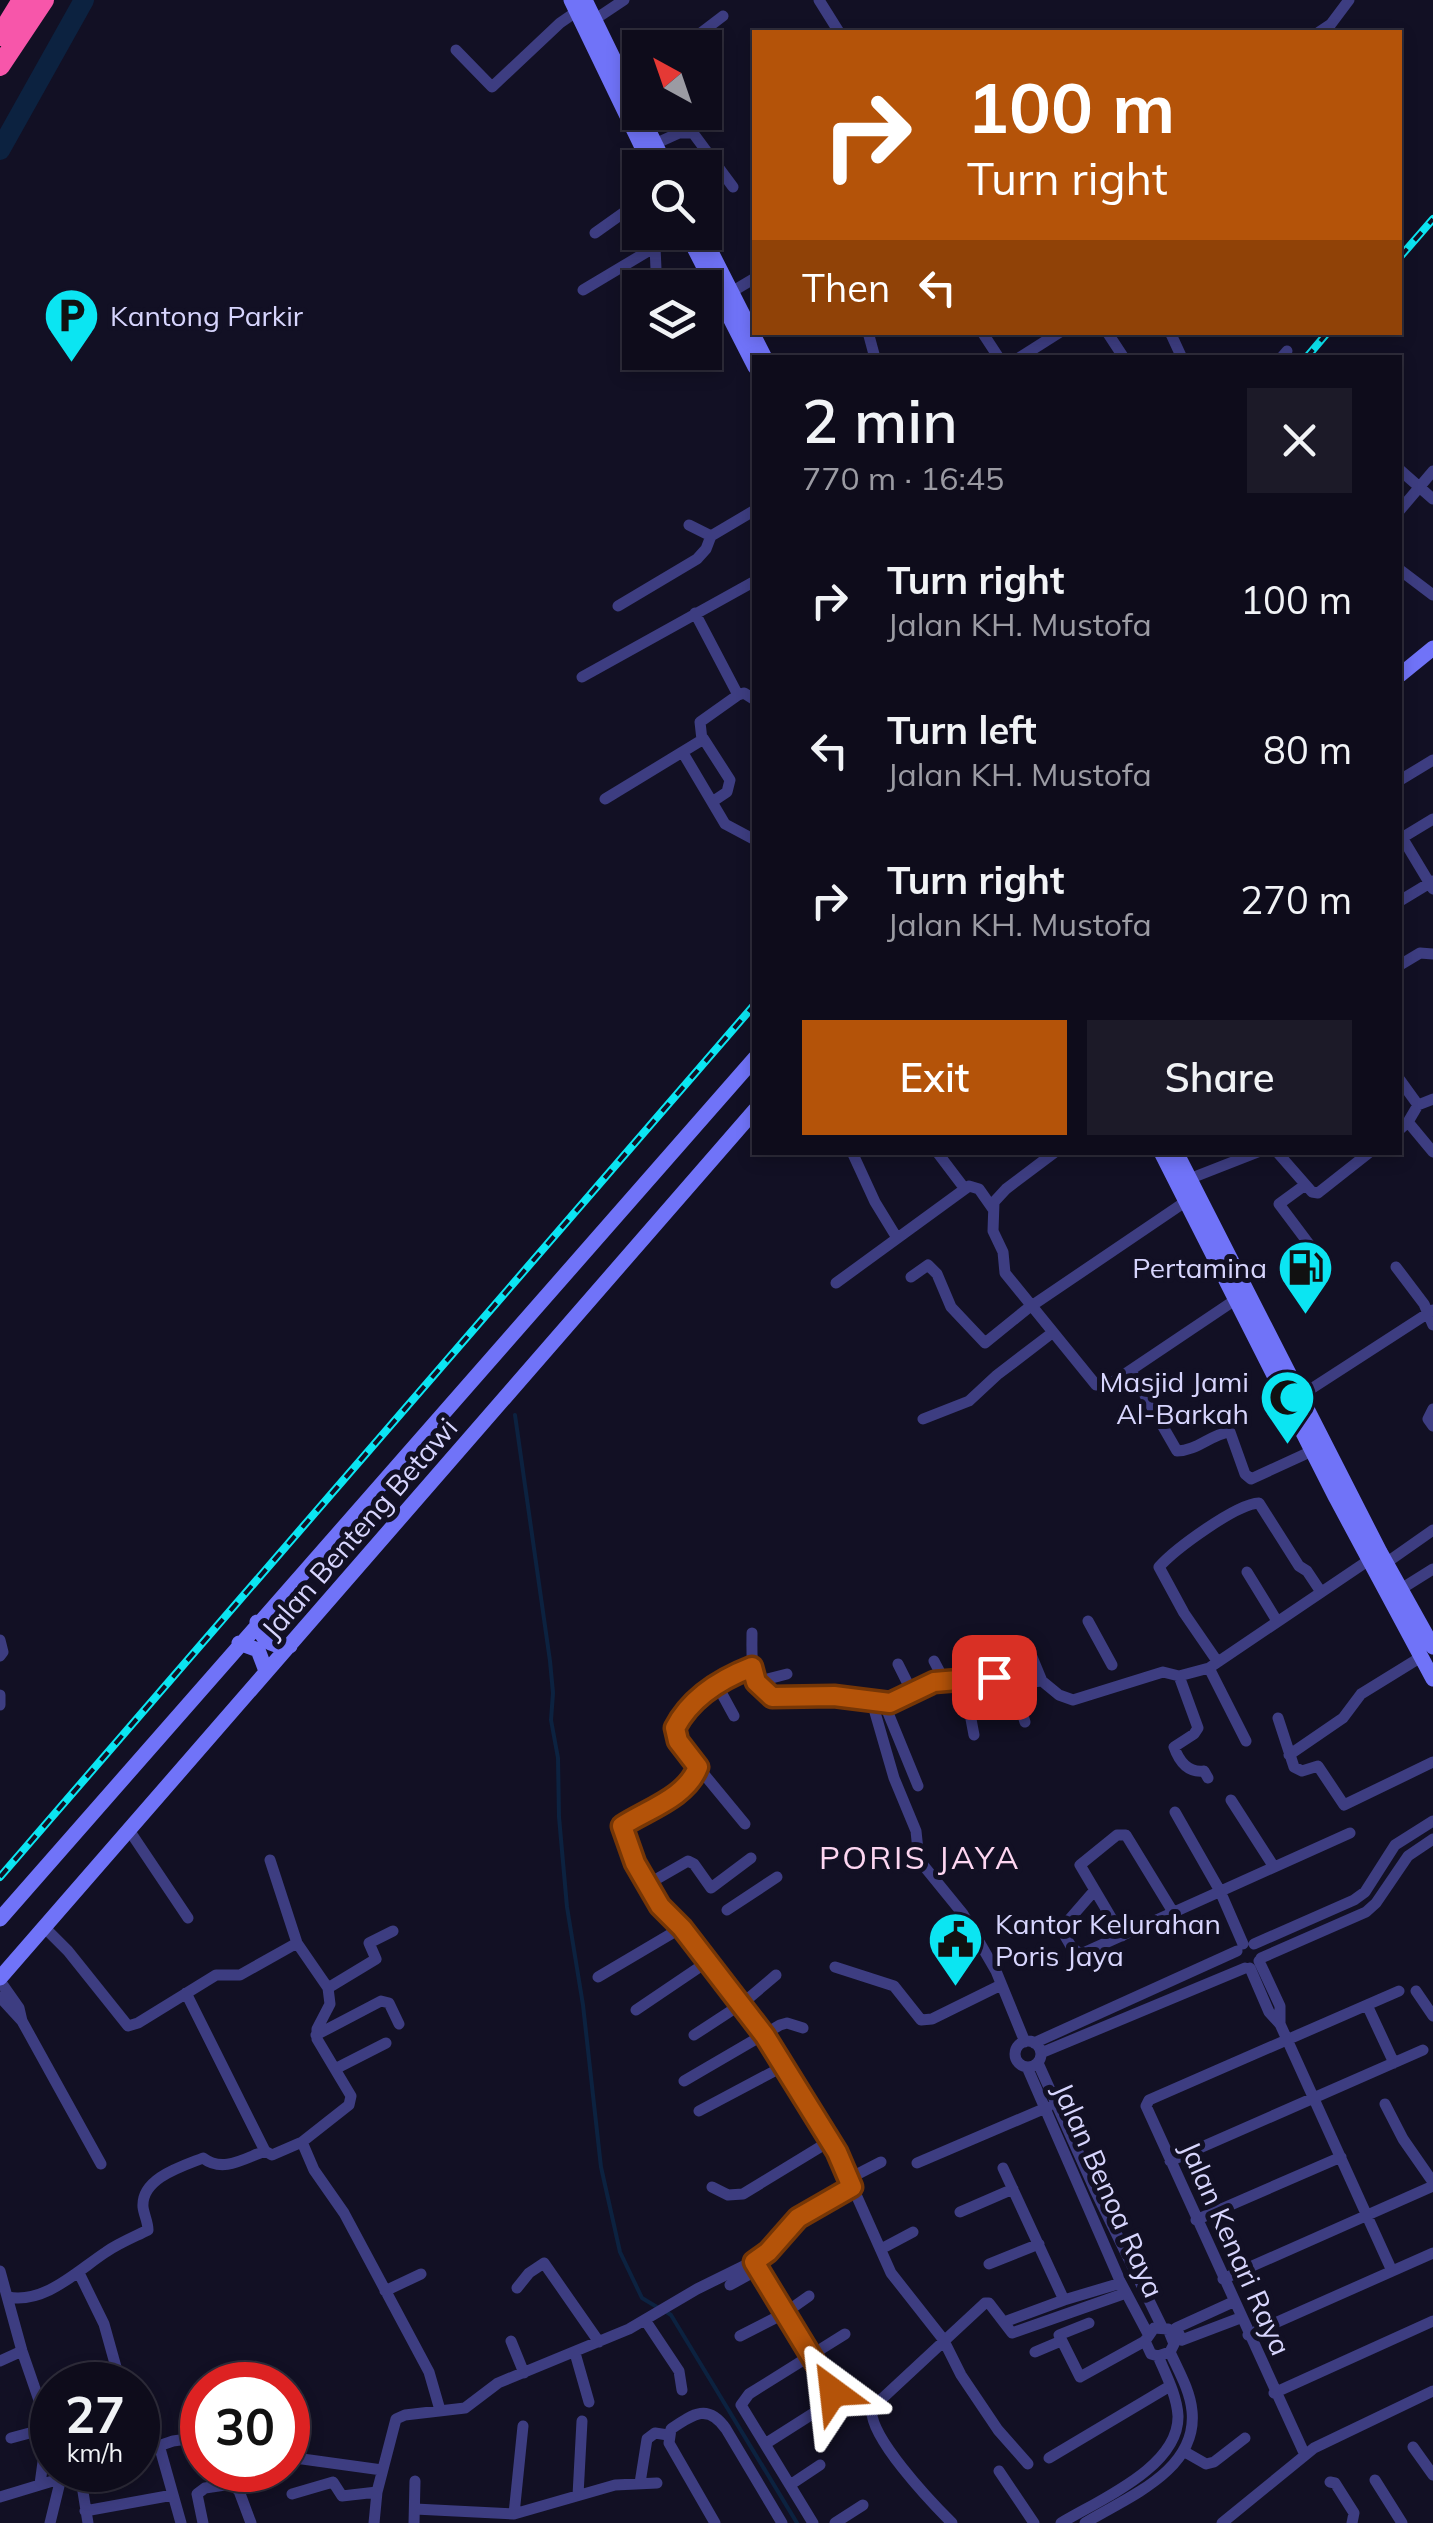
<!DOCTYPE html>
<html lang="en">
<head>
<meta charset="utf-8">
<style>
  body { margin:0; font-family:Mulish,sans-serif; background:#1c1a28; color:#f1f3f6; height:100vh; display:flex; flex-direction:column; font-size:38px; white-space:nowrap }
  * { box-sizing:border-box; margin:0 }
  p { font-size:32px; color:#9b9ba3 }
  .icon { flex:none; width:55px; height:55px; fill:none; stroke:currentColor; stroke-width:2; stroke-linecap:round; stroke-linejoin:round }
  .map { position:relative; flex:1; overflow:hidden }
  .drawer { position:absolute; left:752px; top:355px; width:650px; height:800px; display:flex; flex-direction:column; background:#0e0c1b; border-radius:0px; box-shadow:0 5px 15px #0003,0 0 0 2px #2e2c3a }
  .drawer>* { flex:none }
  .hud { position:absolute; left:752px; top:30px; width:650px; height:305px; border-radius:0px; box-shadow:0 5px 15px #0003,0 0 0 2px #2e2c3a; background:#b45309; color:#fff; overflow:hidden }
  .needle { width:65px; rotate:320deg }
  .buttons { position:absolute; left:622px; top:30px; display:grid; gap:20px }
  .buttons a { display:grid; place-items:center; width:100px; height:100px; border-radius:0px; background:#0e0c1b; box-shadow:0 5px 15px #0003,0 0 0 2px #2e2c3a; font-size:50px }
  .speed { position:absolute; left:30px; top:2362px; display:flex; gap:20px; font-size:50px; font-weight:700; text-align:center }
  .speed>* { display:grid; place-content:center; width:130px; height:130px; border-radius:50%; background:#0e0c1b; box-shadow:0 5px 15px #0003,0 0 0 2px #2e2c3a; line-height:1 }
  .speed small { font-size:25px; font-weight:400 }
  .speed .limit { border:15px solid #d22; background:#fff; color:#111 }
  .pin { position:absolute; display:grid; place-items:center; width:85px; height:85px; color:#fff; margin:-42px; border-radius:20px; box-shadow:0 5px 15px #0006 }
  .me { position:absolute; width:110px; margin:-55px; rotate:330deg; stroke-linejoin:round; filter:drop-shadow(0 0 8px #0008) }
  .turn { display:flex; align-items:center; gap:35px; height:210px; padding:0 50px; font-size:45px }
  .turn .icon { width:130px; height:130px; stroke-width:2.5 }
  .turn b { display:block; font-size:70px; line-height:85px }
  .then { display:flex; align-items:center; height:95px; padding:0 50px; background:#0003; gap:20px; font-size:38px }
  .round { display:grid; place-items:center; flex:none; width:105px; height:105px; border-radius:0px; background:#1c1a28 }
  .headline { display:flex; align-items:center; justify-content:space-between; height:170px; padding:0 50px }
  h1 { font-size:60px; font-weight:600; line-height:75px }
  .button { display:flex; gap:20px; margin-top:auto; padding:20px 50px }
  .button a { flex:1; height:115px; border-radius:0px; background:#b45309; color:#fff; font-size:40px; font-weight:600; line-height:115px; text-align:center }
  .button a+a { background:#1c1a28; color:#f1f3f6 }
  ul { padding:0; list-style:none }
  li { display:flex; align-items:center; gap:30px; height:150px; padding:0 50px }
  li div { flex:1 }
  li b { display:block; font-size:38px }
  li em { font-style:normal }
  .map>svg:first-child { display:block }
</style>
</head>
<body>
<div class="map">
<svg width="1433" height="2523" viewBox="0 0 1433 2523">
  <rect width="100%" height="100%" fill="#121024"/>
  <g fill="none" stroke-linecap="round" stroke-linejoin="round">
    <path stroke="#0c2240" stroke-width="4" d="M515 1415 550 1661 553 1693 551 1720 558 1758 559 1817 567 1907 583 2005 601 2167 620 2252 642 2298 657 2307
      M665 2311 671 2315 797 2523"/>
    <path stroke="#0c2240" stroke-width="20" d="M0 150 84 0"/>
    <path stroke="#3d3d81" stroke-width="11" d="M819 0 839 32
      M591 22 624 0
      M1319 32 1331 24 1349 0
      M681 48 723 16
      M456 50 492 87 560 23 576 12
      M621 84 640 73
      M648 147 679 133H693L733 187
      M595 233 640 201
      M662 288 656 269 655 247 682 232
      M583 290 655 247
      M728 294 755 278
      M868 332 875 358
      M982 332 999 358
      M1107 332 1124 358
      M1170 332 1182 358
      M1019 358 1060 332
      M1281 358 1287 351
      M1400 470 1433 499
      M1400 510 1433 471
      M689 525 711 536 755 510
      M1400 570 1433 595
      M618 606 697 559 706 549 711 536
      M695 613 738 695
      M582 677 755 581
      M703 738 730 780 727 792 712 802
      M683 753 725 824 755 840
      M1400 780 1433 760
      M605 799 702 740 700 722 738 695 744 693 755 700
      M1400 834 1433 889
      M1400 839 1433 819
      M1400 901 1433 881
      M1400 965 1420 953 1433 954
      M1400 1080 1418 1105 1408 1122 1400 1129
      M1418 1105 1433 1099
      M1408 1122 1433 1152
      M852 1152 875 1202 897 1238
      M937 1152 965 1189
      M1055 1152 1006 1189 994 1202 993 1231 1003 1252 1005 1273 1096 1385 1110 1384 1241 1296
      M1277 1152 1312 1192 1318 1193 1370 1152
      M1189 1179 1258 1152
      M1305 1185 1279 1204 1315 1252
      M1396 1267 1424 1304 1433 1325
      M911 1277 928 1265 937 1274 951 1307 985 1343 1027 1309 1185 1202
      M836 1283 969 1186 979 1189 993 1209
      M1131 1371 1177 1451C1197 1451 1211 1434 1230 1432L1245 1474 1251 1479 1312 1451
      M1297 1398 1433 1310
      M1433 1409 1428 1419 1433 1426
      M923 1419 969 1401 997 1375 1052 1333
      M1386 1563 1433 1530
      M1247 1572 1277 1621
      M1401 1589 1433 1569
      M1088 1621 1112 1665
      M752 1633C752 1658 749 1681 771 1697L834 1696 889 1703 927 1684 944 1680 993 1677 1021 1683 1042 1681 1059 1695 1073 1700 1163 1672 1179 1676 1209 1668 1372 1558
      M0 1640 3 1652 0 1656
      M983 1645 985 1677
      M1030 1652 1042 1681
      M934 1661 944 1680
      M1217 1661 1184 1613 1159 1567C1175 1549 1236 1504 1259 1503L1299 1566 1307 1571 1321 1592
      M898 1664 912 1692
      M752 1667C727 1676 671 1705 676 1736L698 1767C685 1798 649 1809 622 1826L635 1863 660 1906 681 1928 743 2003 837 2152 891 2273 943 2339 961 2375 998 2430 1028 2464
      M1209 1668 1246 1741
      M1179 1676 1198 1728 1194 1734 1174 1747C1179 1761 1188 1773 1204 1771L1208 1778
      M963 1677 974 1735
      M756 1682 787 1674
      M1012 1682 1025 1722
      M716 1683 734 1716
      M0 1695V1705
      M872 1702 894 1778 916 1831 919 1860 963 1914 996 1971 1025 2042
      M884 1703 918 1786
      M1278 1718 1294 1767 1302 1771 1318 1766 1344 1805 1433 1762
      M1289 1755 1343 1718 1361 1694 1421 1657
      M698 1767 745 1824
      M1231 1800 1274 1867
      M1175 1812 1220 1891 1243 1944
      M129 1830 188 1918
      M270 1860 297 1943 328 1988 330 2004 317 2029V2039L351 2096 349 2105 302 2142 314 2170 344 2213 429 2372 440 2410
      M648 1884 688 1861 694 1864 711 1888 751 1858
      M1094 1891 1061 1929 1072 1948 1081 1954 1350 1833
      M727 1910 777 1877
      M44 1927 68 1951 128 2026 138 2023 216 1975H240L297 1943
      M1122 1936 1080 1865 1117 1835H1126L1173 1912
      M1254 1944 1354 1900 1365 1892 1395 1845 1433 1821
      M1261 1958 1366 1912 1376 1903 1408 1856 1433 1839
      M1259 1961 1280 2006V2024
      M835 1967 894 1986 921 2020 932 2019 1001 1985
      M1250 1968 1269 2012 1280 2024 1392 2271
      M598 1977 681 1928
      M0 1981 19 2008 22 2021 101 2164
      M328 1988 376 1959 369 1943 393 1931
      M1416 1991 1433 2016
      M186 1993 265 2151 272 2155 302 2142
      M0 1997 22 2021
      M1367 2005 1394 2063
      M636 2010 707 1962
      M316 2035 381 2001 389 2003 399 2024
      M694 2035 743 2003 776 1975
      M1015 2054a13 13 0 1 1 26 0a13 13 0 1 1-26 0Z
      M1034 2043 1237 1951
      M1041 2053 1245 1968
      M1038 2063 1095 2190 1162 2327
      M1027 2067 1121 2283 1148 2334
      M335 2069 386 2043
      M684 2081 780 2025 787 2023 803 2028
      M1385 2104 1403 2139 1433 2182
      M699 2111 784 2066
      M1170 2161 1423 2050
      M917 2163 1048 2107
      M1003 2168 1064 2300 1121 2283
      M848 2179 881 2162
      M712 2187 728 2195 743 2194 830 2141
      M960 2212 1013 2189
      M1196 2220 1341 2157
      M881 2249 913 2232
      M754 2262 833 2396 828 2404 765 2444
      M989 2264 1039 2244
      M0 2271 22 2351 52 2438
      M79 2273 104 2324 121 2385
      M1223 2279 1433 2186
      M730 2285 759 2269
      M517 2288 529 2273 544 2263 599 2342
      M385 2291 421 2274
      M8 2297C45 2304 77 2271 106 2252 119 2243 134 2237 148 2230 148 2222 144 2215 143 2207 141 2178 183 2166 203 2158 223 2173 243 2159 265 2151
      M1233 2302 1176 2328 1182 2340 1240 2318
      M645 2320 679 2371 682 2390
      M1007 2321 1064 2300
      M1089 2323 1059 2335 1080 2377 1145 2341 1154 2328 1168 2329 1174 2344 1170 2352 1158 2356 1151 2354 1145 2341
      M1248 2335 1433 2253
      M740 2336 785 2313 809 2296
      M511 2341 524 2373
      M1035 2352 1061 2341
      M575 2353 589 2402
      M0 2361 22 2351
      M1274 2393 1433 2321
      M138 2436 142 2451
      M11 2438 37 2431 43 2433 46 2440 40 2484
      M159 2445 181 2523
      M1413 2447 1433 2475
      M1185 2452 1206 2464 1214 2462 1245 2438
      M138 2453 173 2441 202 2437
      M1305 2455 1146 2106 1149 2100 1399 1991
      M288 2457 382 2470
      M1049 2458 1170 2386
      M999 2471 1034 2523
      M80 2473 88 2523
      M1375 2480 1402 2523
      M1330 2482 1335 2483 1354 2513 1352 2523
      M640 2483 647 2439 655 2433 668 2435
      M790 2485 820 2465
      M292 2494 333 2482 342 2496 377 2492
      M578 2495 582 2421
      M0 2497 89 2470
      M415 2509 514 2514 615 2485 657 2483
      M85 2511 173 2495
      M514 2514 523 2426
      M50 2523 61 2478
      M203 2523 197 2494 205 2488 232 2484 239 2491 251 2523
      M374 2523 377 2492 396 2419 405 2415 465 2408 498 2383 629 2329 697 2289 760 2258 798 2218 852 2187
      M414 2523 415 2481
      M715 2523 669 2443 671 2429C693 2414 708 2403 726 2429L782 2523
      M813 2523 741 2405 749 2394 845 2334
      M835 2523 863 2505
      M952 2523C932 2503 867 2435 872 2408L985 2303H989L1012 2333 1126 2293
      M1061 2523C1099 2500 1179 2467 1178 2416 1177 2396 1166 2375 1158 2356
      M1085 2523C1127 2497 1198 2471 1192 2411 1190 2390 1178 2370 1170 2352
      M1222 2523 1314 2448 1433 2391"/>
    <path stroke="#7073f8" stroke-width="15" d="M571 0 652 168
      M585 0 667 168
      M686 232 755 367
      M701 232 765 358
      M1400 675 1433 648
      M1161 1152 1336 1498 1433 1679
      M1176 1152 1380 1552 1433 1647
      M257 1622C262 1641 270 1647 290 1646
      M239 1643 258 1650 266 1671
      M0 1919 755 1058
      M0 1978 755 1110"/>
    <path stroke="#f756aa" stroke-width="20" d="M0 36 22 0
      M0 66 44 0"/>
    <defs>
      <path id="rail" d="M1400 257 1433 219
        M1306 358 1328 332
        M0 1877 755 1004"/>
    </defs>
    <use href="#rail" stroke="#0be5f2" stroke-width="8"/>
    <use href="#rail" stroke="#121024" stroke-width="4" stroke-dasharray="11" stroke-linecap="butt"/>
  </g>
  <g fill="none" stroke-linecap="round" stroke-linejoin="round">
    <defs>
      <path id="route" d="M833 2392 754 2262 768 2252 798 2218 852 2187 837 2152 765 2036 682 1928 660 1906 635 1863 622 1826C648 1809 686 1798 698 1767L678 1741 675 1728C691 1697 721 1679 752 1667L756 1682 772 1697 834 1696 890 1703 934 1682 994 1677"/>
    </defs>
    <use href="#route" stroke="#753606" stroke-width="25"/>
    <use href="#route" stroke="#b45309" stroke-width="18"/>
  </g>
  <defs>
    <symbol id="parking-pin" viewBox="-11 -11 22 30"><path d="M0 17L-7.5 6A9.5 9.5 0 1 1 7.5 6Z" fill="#0be5f2" stroke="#121024"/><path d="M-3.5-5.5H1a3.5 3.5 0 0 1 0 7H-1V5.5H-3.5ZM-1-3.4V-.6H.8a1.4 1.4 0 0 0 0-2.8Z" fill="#111"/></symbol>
    <symbol id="fuel-pin" viewBox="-11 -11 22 30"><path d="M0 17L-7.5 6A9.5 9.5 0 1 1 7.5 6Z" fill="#0be5f2" stroke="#121024"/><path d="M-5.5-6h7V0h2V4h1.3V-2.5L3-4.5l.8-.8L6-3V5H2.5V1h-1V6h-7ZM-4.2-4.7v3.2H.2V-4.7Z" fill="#111"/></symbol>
    <symbol id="mosque-pin" viewBox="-11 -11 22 30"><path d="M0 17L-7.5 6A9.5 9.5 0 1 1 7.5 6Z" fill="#0be5f2" stroke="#121024"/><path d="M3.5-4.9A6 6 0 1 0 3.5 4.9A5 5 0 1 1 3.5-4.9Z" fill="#111"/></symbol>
    <symbol id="civic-pin" viewBox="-11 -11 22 30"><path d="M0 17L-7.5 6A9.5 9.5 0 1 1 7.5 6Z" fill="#0be5f2" stroke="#121024"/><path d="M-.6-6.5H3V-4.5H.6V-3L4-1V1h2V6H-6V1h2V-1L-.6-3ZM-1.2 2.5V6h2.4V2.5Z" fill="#111"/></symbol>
  </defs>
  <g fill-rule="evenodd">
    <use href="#parking-pin" x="40" y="284" width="63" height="86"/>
    <use href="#fuel-pin" x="1274" y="1236" width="63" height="86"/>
    <use href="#mosque-pin" x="1256" y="1366" width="63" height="86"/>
    <use href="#civic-pin" x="924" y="1908" width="63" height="86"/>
  </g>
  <g text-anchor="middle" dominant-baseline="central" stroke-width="10" stroke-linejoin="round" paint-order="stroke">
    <g font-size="28" fill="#d7d5fd" stroke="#121024" text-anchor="start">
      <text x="110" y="315">Kantong Parkir</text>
      <text x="1267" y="1267" text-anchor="end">Pertamina</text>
      <text x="1249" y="1381" text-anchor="end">Masjid Jami<tspan x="1249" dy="32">Al-Barkah</tspan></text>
      <text x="995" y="1923">Kantor Kelurahan<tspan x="995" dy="32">Poris Jaya</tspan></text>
    </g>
    <g font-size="28" fill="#d7d5fd" stroke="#121024">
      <text transform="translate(359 1528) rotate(-49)">Jalan Benteng Betawi</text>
      <text transform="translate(1109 2190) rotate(66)">Jalan Benoa Raya</text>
      <text transform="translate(1236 2248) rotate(66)">Jalan Kenari Raya</text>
    </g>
    <g font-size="32" letter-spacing="2.5" fill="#fdd6f1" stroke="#121024">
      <text x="920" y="1857">PORIS JAYA</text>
    </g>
  </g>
</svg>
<div class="buttons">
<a><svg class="needle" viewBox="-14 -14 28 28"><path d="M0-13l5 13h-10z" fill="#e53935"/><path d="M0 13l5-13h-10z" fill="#9b9ba3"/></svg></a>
<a><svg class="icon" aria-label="search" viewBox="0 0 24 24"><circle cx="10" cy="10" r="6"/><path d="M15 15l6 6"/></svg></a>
<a><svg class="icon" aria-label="layers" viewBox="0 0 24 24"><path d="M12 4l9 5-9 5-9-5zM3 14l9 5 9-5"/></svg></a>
</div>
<div class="speed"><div>27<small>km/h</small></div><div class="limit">30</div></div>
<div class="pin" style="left:994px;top:1677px;background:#d93025"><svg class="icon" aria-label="arrive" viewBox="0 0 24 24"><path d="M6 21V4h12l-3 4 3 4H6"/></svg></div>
<svg class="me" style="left:833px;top:2392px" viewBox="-20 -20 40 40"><path d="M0-17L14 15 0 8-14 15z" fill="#b45309" stroke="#fff" stroke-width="4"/></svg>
<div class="hud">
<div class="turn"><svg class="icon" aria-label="right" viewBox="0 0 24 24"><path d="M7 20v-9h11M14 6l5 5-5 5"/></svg><div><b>100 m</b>Turn right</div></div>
<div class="then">Then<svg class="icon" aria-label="left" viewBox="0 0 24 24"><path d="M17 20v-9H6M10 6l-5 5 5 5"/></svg></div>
</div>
<section class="drawer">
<div class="headline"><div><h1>2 min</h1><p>770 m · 16:45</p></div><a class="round"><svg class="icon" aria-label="close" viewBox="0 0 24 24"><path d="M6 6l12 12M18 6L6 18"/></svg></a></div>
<ul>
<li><svg class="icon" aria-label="right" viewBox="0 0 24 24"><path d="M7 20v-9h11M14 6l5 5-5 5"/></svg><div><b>Turn right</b><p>Jalan KH. Mustofa</p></div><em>100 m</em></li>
<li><svg class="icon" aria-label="left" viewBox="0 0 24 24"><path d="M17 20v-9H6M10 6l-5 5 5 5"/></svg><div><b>Turn left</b><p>Jalan KH. Mustofa</p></div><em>80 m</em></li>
<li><svg class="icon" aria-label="right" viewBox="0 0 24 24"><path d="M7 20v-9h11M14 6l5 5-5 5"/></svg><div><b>Turn right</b><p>Jalan KH. Mustofa</p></div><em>270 m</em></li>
</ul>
<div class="button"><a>Exit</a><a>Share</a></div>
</section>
</div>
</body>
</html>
